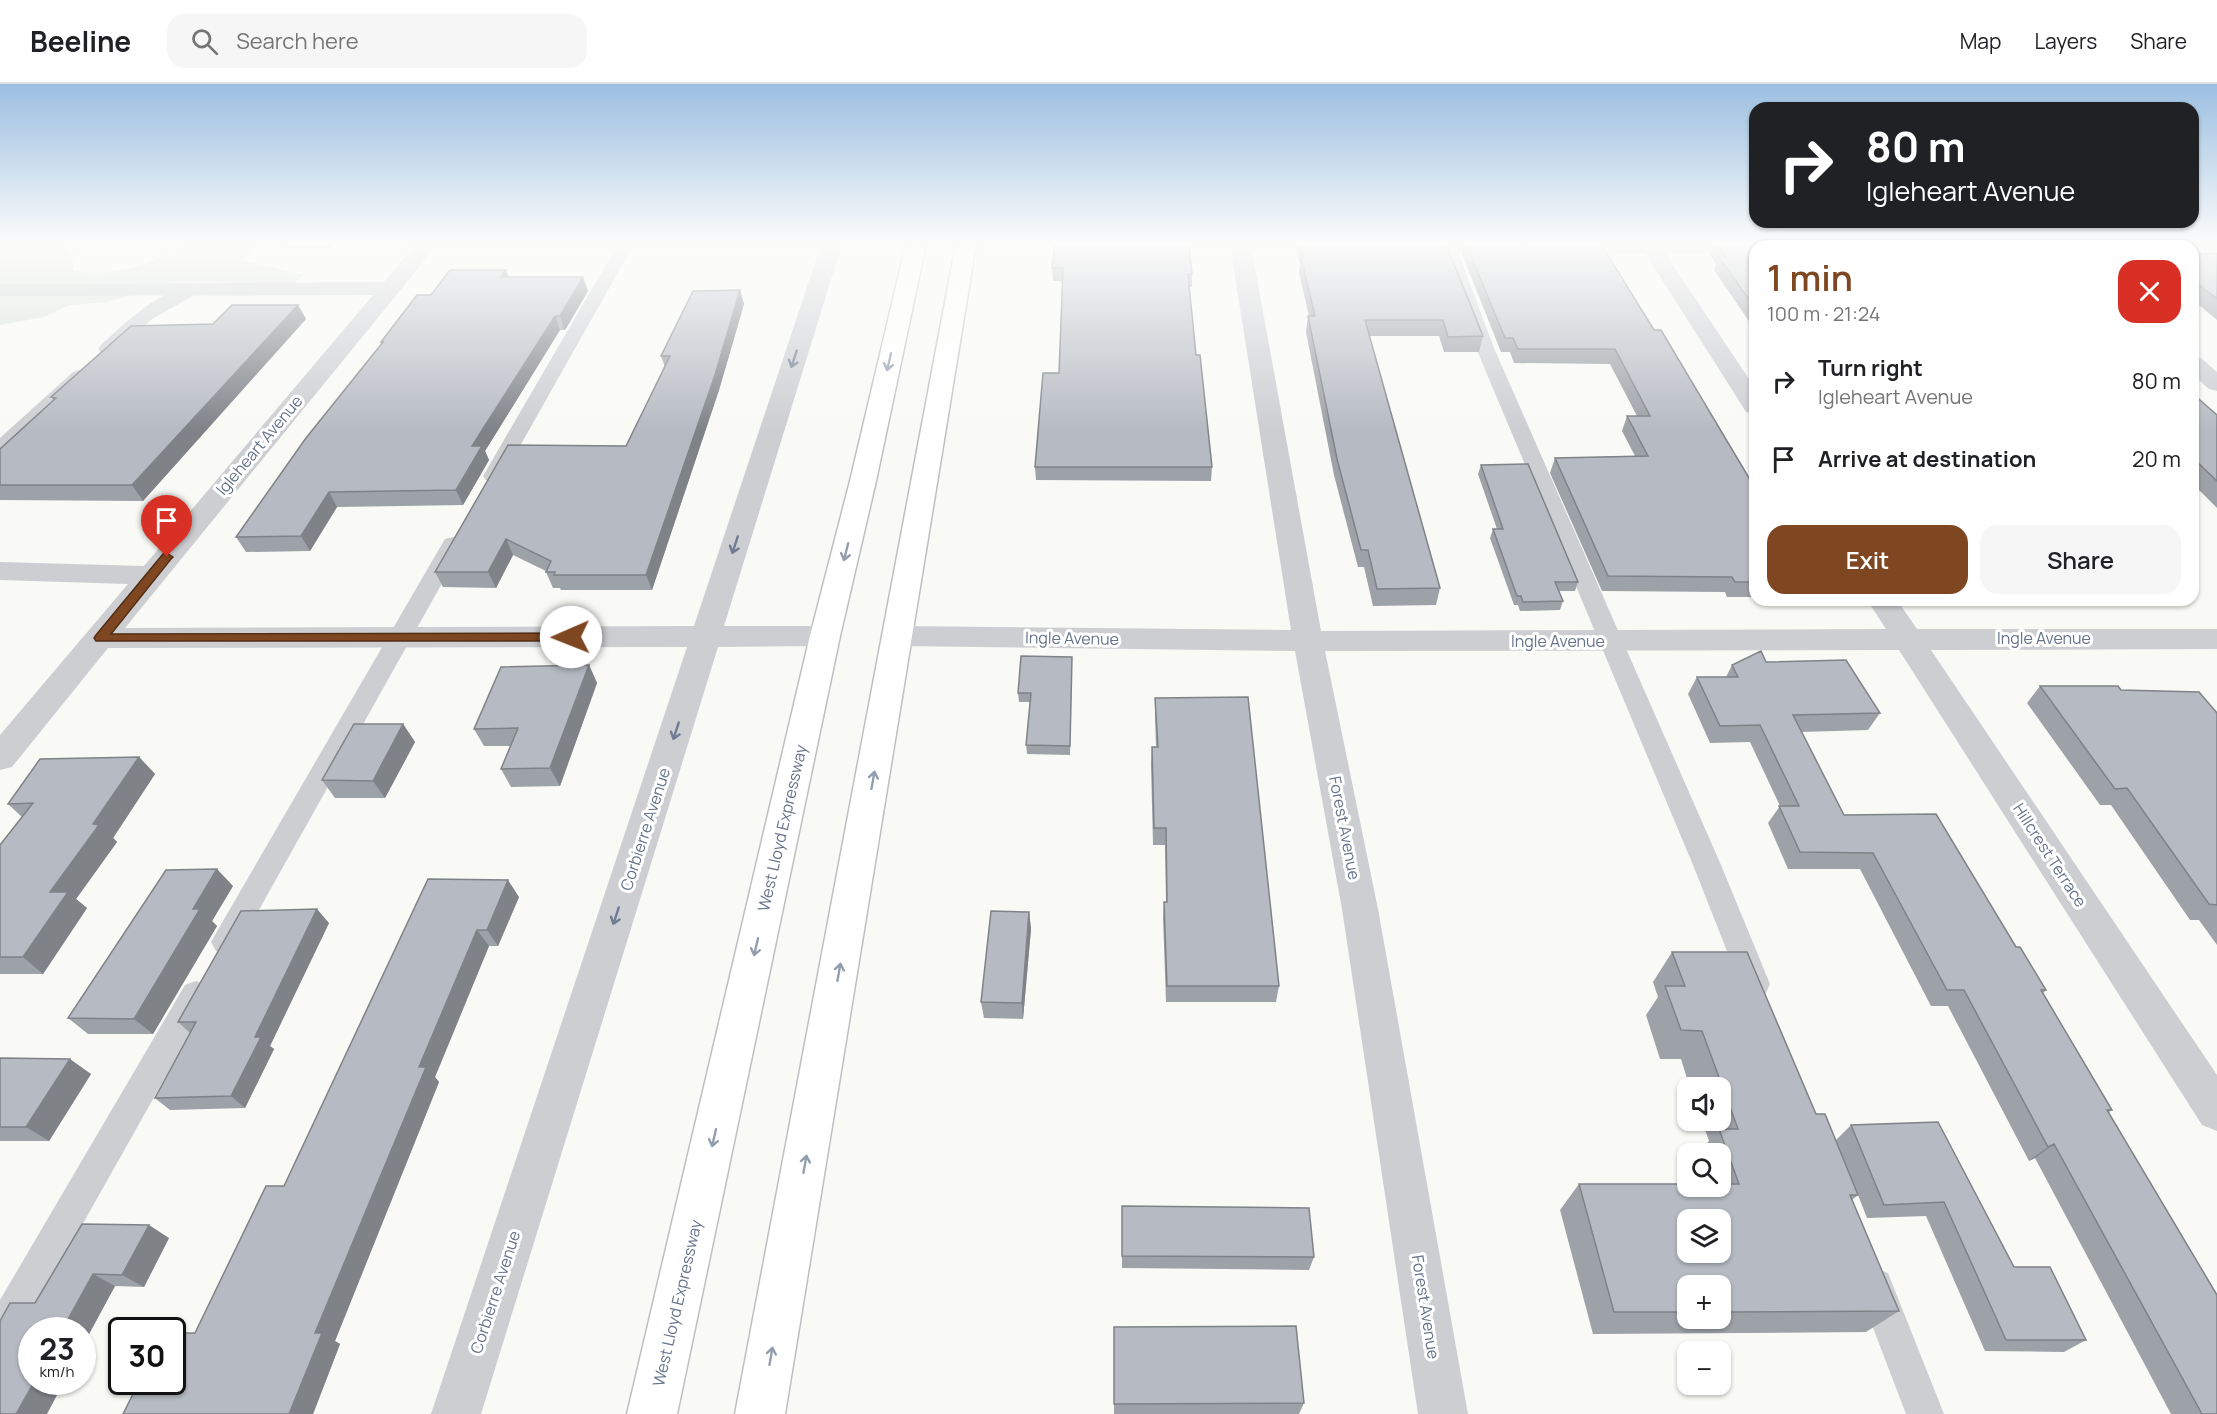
<!DOCTYPE html>
<html lang="en">
<head>
<meta charset="utf-8">
<style>
  body { margin:0; font-family:Manrope,sans-serif; background:#f6f6f6; color:#202124; height:100vh; display:flex; flex-direction:column; font-size:22px; white-space:nowrap }
  * { box-sizing:border-box; margin:0 }
  p { font-size:20px; color:#757577 }
  .icon { flex:none; width:33px; height:33px; fill:none; stroke:currentColor; stroke-width:2; stroke-linecap:round; stroke-linejoin:round }
  .map { position:relative; flex:1; overflow:hidden }
  .details { position:absolute; left:1749px; top:156px; width:450px; height:366px; display:flex; flex-direction:column; background:#fff; border-radius:18px; box-shadow:0 2px 4px #0004 }
  .details>* { flex:none }
  .banner { position:absolute; left:1749px; top:18px; width:450px; height:126px; border-radius:18px; box-shadow:0 2px 4px #0004; background:#202124; color:#fff; overflow:hidden }
  .fabs { position:absolute; left:1677px; top:993px; display:grid; gap:12px }
  .fabs a { display:grid; place-items:center; width:54px; height:54px; border-radius:12px; background:#fff; box-shadow:0 2px 4px #0004; font-size:30px }
  .speed { position:absolute; left:18px; top:1233px; display:flex; gap:12px; font-size:30px; font-weight:700; text-align:center }
  .speed>* { display:grid; place-content:center; width:78px; height:78px; border-radius:50%; background:#fff; box-shadow:0 2px 4px #0004; line-height:1 }
  .speed small { font-size:15px; font-weight:400 }
  .speed .limit { border:3px solid #111; border-radius:9px; background:#fff; color:#111 }
  .pin { position:absolute; display:grid; place-items:center; width:51px; height:51px; color:#fff; margin:-62px -26px; border-radius:50% 50% 50% 0; rotate:-45deg; box-shadow:0 0 6px #0007 }
  .pin .icon { rotate:45deg }
  .me { position:absolute; width:66px; margin:-33px; rotate:269deg; stroke-linejoin:round; filter:drop-shadow(0 0 4px #0008) }
  .turn { display:flex; align-items:center; gap:21px; height:126px; padding:0 18px; font-size:27px }
  .turn .icon { width:78px; height:78px; stroke-width:2.5 }
  .turn b { display:block; font-size:42px; line-height:51px }
  .round { display:grid; place-items:center; flex:none; width:63px; height:63px; border-radius:18px; background:#f6f6f6 }
  .head { display:flex; align-items:center; justify-content:space-between; height:102px; padding:0 18px }
  h1 { font-size:36px; font-weight:600; line-height:45px; color:#7e4721 }
  .action { display:flex; gap:12px; margin-top:auto; padding:12px 18px }
  .action a { flex:1; height:69px; border-radius:18px; background:#7e4721; color:#fff; font-size:24px; font-weight:600; line-height:69px; text-align:center }
  .action a+a { background:#f6f6f6; color:#202124 }
  ul { padding:0; list-style:none }
  li { display:flex; align-items:center; gap:18px; height:78px; padding:0 18px }
  li div { flex:1 }
  li b { display:block; font-size:22px }
  li em { font-style:normal }
  header { display:flex; align-items:center; gap:36px; box-sizing:border-box; height:84px; padding:0 30px; background:#fff; border-bottom:2px solid #e0e0e0 }
  header strong { font-size:28px }
  nav { display:flex; gap:33px; margin-inline-start:auto; font-size:21px }
  .search { width:420px; height:54px; background:#f6f6f6; display:flex; align-items:center; gap:15px; box-sizing:border-box; padding:0 21px; border-radius:18px; color:#757577; font-size:22px }
  .map>svg:first-child { display:block }
</style>
</head>
<body>
<header>
<strong>Beeline</strong>
<div class="search"><svg class="icon" aria-label="search" viewBox="0 0 24 24"><circle cx="10" cy="10" r="6"/><path d="M15 15l6 6"/></svg>Search here</div>
<nav><a>Map</a><a>Layers</a><a>Share</a></nav>
</header>
<div class="map">
<svg width="2217" height="1330" viewBox="0 0 2217 1330">
  <rect width="100%" height="100%" fill="#f9f9f6"/>
  <path fill="#d9e2d7" d="M0 160H62L74 173 73 186C116 195 146 179 186 164L192 160H261L240 176 305 191 290 201 179 197 107 218 69 221 44 233 0 241Z"/>
  <g fill="none" stroke-linecap="round" stroke-linejoin="round">
    <defs>
      <path id="highway" d="M906 160H926L876 397 840 552 677 1330H627L810 552 850 397Z
        M956 160H976L785 1330H735Z"/>
    </defs>
    <use href="#highway" stroke="#bdbfc3" stroke-width="3"/>
    <path fill="#ccced2" fill-rule="evenodd" d="M618 160H634L503 392 500 396H486L483 392Z
      M1442 160H1454L1456 162 1494 264 1721 781 1770 900 1766 909 1755 913 1744 909 1740 900 1693 781 1476 264 1440 162Z
      M190 201 196 202 198 206 196 210 152 235 113 269H101L98 265 101 261C126 238 156 209 190 201Z
      M79 286 85 288 88 292 85 296 7 369 0 371V354L73 288Z
      M453 453 461 455 464 460 236 867 226 870 216 867 211 858 216 849 442 460 445 455Z
      M196 897 207 901 211 910 207 919 13 1264 0 1269V1216L185 901Z
      M1875 1184 1888 1189 1944 1330H1906L1857 1202 1862 1189Z"/>
    <path fill="#ccced2" fill-rule="evenodd" d="M416 160H842L724 542H825L836 545 840 552 836 559 825 562 718 563 481 1330H431L687 563 108 564 12 683 0 686V651L128 500 0 496V478L144 482 373 211 0 212V200L384 198ZM433 166 819 167 694 542 125 544Z
      M1091 160 1352 161 1349 165 1342 167H1252L1321 547 1886 545 1867 516H1897L1917 545H2217V565L1931 566 2217 991V1047L2202 1041 1899 566 1325 567 1378 825 1468 1330H1418L1342 825 1295 567 899 562 888 559 884 552 888 545 899 542 1291 546 1231 167 1101 166 1094 164Z
      M1394 160H1515L1517 163 1514 167 1507 169 1403 168 1396 166 1393 162Z
      M1551 160H1763L1765 162H1755V169H1665L1755 304V330L1746 328 1743 323 1645 169H1559L1552 167 1549 163Z
      M2047 160H2069L2070 162H2048Z
      M2085 160H2217V167H2193V162H2084Z
      M2193 272 2201 274 2217 288V307L2209 305 2193 291Z"/>
    <use href="#highway" fill="#fff" fill-rule="evenodd"/>
  </g>
  <path fill="#9da1a8" fill-rule="evenodd" d="M280 160H334L330 164H283Z
    M1298 160H1446L1483 252 1479 268H1444L1439 252H1369L1440 504 1436 521 1373 522 1364 483H1358L1334 391 1306 248 1308 232H1309L1299 189 1300 180 1297 169Z
    M1464 160H1601L1654 246 1755 404V513H1727L1725 508 1602 507 1550 389 1555 374 1635 372 1622 347 1627 332H1637L1610 280 1514 279 1510 268H1501L1462 170Z
    M1714 160 1755 162V246L1714 186 1716 180 1710 171Z
    M2217 169V236L2193 216V170Z
    M1052 184 1192 190V203H1189L1196 271 1212 383 1211 397 1036 396 1035 383 1059 289 1063 197H1053Z
    M509 193 588 207 565 246H560L485 367 489 376 463 421 337 423 310 467 246 468 236 453 382 260 381 258 431 211Z
    M740 206 744 220 719 306 652 506H561L560 504H553L546 488V487L513 471 496 504 443 503 435 488 626 362 665 283 661 272Z
    M298 221 306 235 143 417 0 416V365L53 316 51 313 213 240Z
    M2193 310 2217 331V424L2193 400Z
    M1481 381 1578 498 1575 507H1559L1563 517 1560 526 1520 527 1518 521H1514L1490 454 1493 445H1497L1478 390Z
    M1766 578 1880 629 1868 646 1801 648 1844 731 2016 863 2046 906 2043 909 2112 1026 2109 1028 2217 1330H2171L2035 1074 2029 1077 1948 922H1931L1860 785H1788L1768 739 1780 722 1750 658 1710 659 1688 610 1697 593H1726L1732 581Z
    M589 581 597 599 560 702 511 703 501 685 510 662H484L474 645Z
    M1072 582 1070 671 1027 670 1026 661 1030 618H1019L1018 609Z
    M2040 602 2121 606 2217 629V861L2199 836H2190L2111 721H2100L2027 619Z
    M1155 614 1279 902 1276 918H1166L1163 834 1164 818H1166L1165 761H1153L1151 681 1152 663H1156L1155 631Z
    M403 640 415 658 385 714H335L322 696Z
    M139 673 155 690 113 754 117 758 76 815 87 824 43 890H0V761L22 733 8 720Z
    M428 795 519 813 498 862H489L435 993 439 998 335 1257 340 1260 313 1330H123L195 1249 284 1102Z
    M233 802 212 837 217 842 153 950H88L68 934Z
    M1029 828 1031 845 1023 935 984 934 981 918Z
    M329 839 270 962 274 965 245 1024 170 1026 155 1014 190 949 178 938Z
    M1672 868 1816 1030 1836 1056 1851 1041 1938 1038 2014 1183 2086 1256 2064 1268 1985 1267 1926 1132 1867 1134 1858 1111 1852 1116 1899 1227 1866 1248 1593 1250 1560 1126 1579 1100 1720 1102V1070H1698L1709 1057 1702 1036H1720V1004H1690L1681 975H1660L1646 931 1658 913 1653 898ZM1688 1202H1720V1234H1688Z
    M0 974 91 990 49 1057H0Z
    M1122 1122 1314 1173 1309 1186 1122 1184Z
    M169 1154 144 1203 115 1202 82 1263V1246L35 1219Z
    M1114 1243 1304 1319 1299 1330H1114Z"/>
  <path fill="#7f8388" d="M327 160H334L330 164Z
    M506 186 512 200 501 193Z
    M583 193 588 207 565 246 560 232Z
    M740 206 744 220 719 306 652 506 646 491Z
    M298 221 306 235 143 417 132 401Z
    M555 232 560 246 485 367 489 376 463 421 456 406 472 362Z
    M329 408 337 423 310 467 301 452Z
    M506 455 513 471 496 504 488 488Z
    M589 581 597 599 560 702 550 684Z
    M403 640 415 658 385 714 373 697Z
    M139 673 155 690 113 754 117 758 76 815 87 824 43 890 23 873 50 808 93 740Z
    M217 785 233 802 212 837 217 842 153 950 134 935 193 825Z
    M508 796 519 813 498 862 487 846Z
    M317 825 329 839 270 962 274 965 245 1024 231 1012 255 953Z
    M1029 828 1031 845 1023 935 1022 919Z
    M477 846 489 862 435 993 439 998 335 1257 340 1260 313 1330H289L315 1249 419 983Z
    M70 975 91 990 49 1057 26 1043Z
    M2054 1060 2035 1074 2029 1077 2048 1063Z
    M149 1141 169 1154 144 1203 122 1191Z
    M93 1190 115 1202 82 1263V1246H62Z
    M34 1298H64L47 1330H16Z"/>
  <path fill="#b6bbc3" stroke="#7f8388" stroke-width="1.5" fill-rule="evenodd" d="M1055 160H1189L1192 190H1188L1196 271H1200L1212 383H1035L1043 289H1059L1063 184H1052Z
    M1300 160H1446L1483 252 1448 253 1443 236H1365L1440 504 1377 505 1368 466H1361L1337 375 1308 232H1315L1301 174H1304Z
    M1466 160H1601L1654 246H1661L1755 404V498H1735L1732 493 1608 492 1555 374 1648 372 1627 332H1650L1615 265H1518L1513 254H1505Z
    M1716 160H2003L2006 162H1755V224L1719 173H1727Z
    M2217 169V215L2193 196V170Z
    M450 186H506L501 193H583L560 232H555L472 362H482L456 406 329 408 301 452 236 453 306 354 383 258H381L417 211H431Z
    M740 206 715 291 646 491H554L555 488H546L551 477 506 455 488 488H435L508 361 626 362 670 272H661L693 207Z
    M232 221H298L132 401H0V365L56 314 51 313 131 242 213 240Z
    M2193 310 2217 331V397L2193 374Z
    M1528 380 1578 498H1555L1563 517 1523 518 1521 512H1517L1493 445H1503L1481 381Z
    M1761 567 1766 578 1846 576 1880 629 1793 631 1844 731 1936 730 2016 863H2020L2046 906H2041L2112 1026H2107L2217 1211V1330H2202L2054 1060 2048 1063 1964 906H1947L1873 769 1800 768 1779 722H1799L1760 641 1720 642 1697 593H1738L1732 581Z
    M1021 572 1072 573 1070 662 1026 661 1031 609H1018Z
    M589 581 550 684 501 685 518 644 474 645 501 583Z
    M2040 602H2118L2121 606 2199 608 2217 629V821L2209 820 2127 704 2115 705Z
    M1248 613 1279 902H1167L1164 818H1167L1166 744H1154L1152 663H1158L1155 614Z
    M354 640H403L373 697 322 696Z
    M139 673 93 740 99 741 50 808H68L23 873H0V761L33 719 8 720 40 675Z
    M217 785 193 825H200L134 935 68 934 166 786Z
    M428 795 508 796 487 846H477L419 983H426L315 1249H322L289 1330H123L139 1298H172V1249H195L266 1102H284Z
    M317 825 255 953H261L231 1012 155 1014 196 938H178L241 827Z
    M991 827 1029 828 1022 919 981 918Z
    M1672 868H1747L1816 1030H1825L1858 1111H1850L1899 1227 1720 1228V1202H1688V1228H1614L1579 1100H1688V1102H1720V1100H1739L1719 1045H1738L1702 947 1681 946 1665 902H1685ZM1688 1136H1720V1168H1688Z
    M0 974 70 975 26 1043H0Z
    M1938 1038 2014 1183H2050L2086 1256H2006L1944 1118 1884 1121 1851 1041Z
    M1122 1122 1309 1124 1314 1173 1122 1172Z
    M82 1140 149 1141 122 1191 93 1190 62 1246H32V1298H34L16 1330H0V1237L10 1219H35Z
    M1296 1242 1304 1319 1114 1320V1243Z"/>
  <defs><path id="oneway-shaft" d="M-6 0H5M1.5-3L5.5 0L1.5 3" fill="none" stroke-width="1.6" stroke-linecap="round" stroke-linejoin="round" transform="scale(1.5)"/></defs>
  <g stroke="#707c91">
    <use href="#oneway-shaft" transform="translate(794 275) rotate(108)"/>
    <use href="#oneway-shaft" transform="translate(735 461) rotate(108)"/>
    <use href="#oneway-shaft" transform="translate(676 647) rotate(108)"/>
    <use href="#oneway-shaft" transform="translate(616 832) rotate(108)"/>
  </g>
  <g stroke="#949dad">
    <use href="#oneway-shaft" transform="translate(889 278) rotate(103)"/>
    <use href="#oneway-shaft" transform="translate(846 468) rotate(104)"/>
    <use href="#oneway-shaft" transform="translate(873 696) rotate(-80)"/>
    <use href="#oneway-shaft" transform="translate(756 863) rotate(103)"/>
    <use href="#oneway-shaft" transform="translate(839 888) rotate(-80)"/>
    <use href="#oneway-shaft" transform="translate(714 1054) rotate(103)"/>
    <use href="#oneway-shaft" transform="translate(805 1080) rotate(-80)"/>
    <use href="#oneway-shaft" transform="translate(771 1272) rotate(-80)"/>
  </g>
  <linearGradient id="sky" x2="0" y2="1"><stop stop-color="#9bbfe1"/><stop offset="0.46" stop-color="#fcfcfb"/><stop offset="1" stop-color="#fcfcfb" stop-opacity="0"/></linearGradient>
  <rect width="2217" height="346" fill="url(#sky)"/>
  <path fill="#7e4721" stroke="#522e15" stroke-width="1.5" d="M167 469 173 473 171 475 111 550 571 549 577 553 571 557H96L94 554 96 551 163 470Z"/>
  <g text-anchor="middle" dominant-baseline="central" stroke-width="6" stroke-linejoin="round" paint-order="stroke">
    <g font-size="16" fill="#66738a" stroke="#fff">
      <text transform="translate(259 361) rotate(-50)">Igleheart Avenue</text>
      <text transform="translate(1072 554) rotate(1)">Ingle Avenue</text>
      <text x="2044" y="554">Ingle Avenue</text>
      <text x="1558" y="557">Ingle Avenue</text>
      <text transform="translate(782 744) rotate(-77)">West Lloyd Expressway</text>
      <text transform="translate(1345 744) rotate(79)">Forest Avenue</text>
      <text transform="translate(645 745) rotate(-72)">Corbierre Avenue</text>
      <text transform="translate(2050 771) rotate(57)">Hillcrest Terrace</text>
      <text transform="translate(495 1208) rotate(-72)">Corbierre Avenue</text>
      <text transform="translate(677 1219) rotate(-77)">West Lloyd Expressway</text>
      <text transform="translate(1426 1223) rotate(81)">Forest Avenue</text>
    </g>
  </g>
</svg>
<div class="fabs">
<a><svg class="icon" aria-label="sound" viewBox="0 0 24 24"><path d="M4 9h4l5-4v14l-5-4H4zM17 9q2 3 0 6"/></svg></a>
<a><svg class="icon" aria-label="search" viewBox="0 0 24 24"><circle cx="10" cy="10" r="6"/><path d="M15 15l6 6"/></svg></a>
<a><svg class="icon" aria-label="layers" viewBox="0 0 24 24"><path d="M12 4l9 5-9 5-9-5zM3 14l9 5 9-5"/></svg></a>
<a>+</a>
<a>−</a>
</div>
<div class="speed"><div>23<small>km/h</small></div><div class="limit">30</div></div>
<div class="pin" style="left:167px;top:473px;background:#d93025"><svg class="icon" aria-label="arrive" viewBox="0 0 24 24"><path d="M6 21V4h12l-3 4 3 4H6"/></svg></div>
<svg class="me" style="left:571px;top:553px" viewBox="-20 -20 40 40"><circle r="19" fill="#fff"/><path d="M0-13L10 11 0 6-10 11z" fill="#7e4721"/></svg>
<div class="banner">
<div class="turn"><svg class="icon" aria-label="right" viewBox="0 0 24 24"><path d="M7 20v-9h11M14 6l5 5-5 5"/></svg><div><b>80 m</b>Igleheart Avenue</div></div>
</div>
<section class="details">
<div class="head"><div><h1>1 min</h1><p>100 m · 21:24</p></div><a class="round" style="background:#d93025;color:#fff"><svg class="icon" aria-label="close" viewBox="0 0 24 24"><path d="M6 6l12 12M18 6L6 18"/></svg></a></div>
<ul>
<li><svg class="icon" aria-label="right" viewBox="0 0 24 24"><path d="M7 20v-9h11M14 6l5 5-5 5"/></svg><div><b>Turn right</b><p>Igleheart Avenue</p></div><em>80 m</em></li>
<li><svg class="icon" aria-label="arrive" viewBox="0 0 24 24"><path d="M6 21V4h12l-3 4 3 4H6"/></svg><div><b>Arrive at destination</b></div><em>20 m</em></li>
</ul>
<div class="action"><a>Exit</a><a>Share</a></div>
</section>
</div>
</body>
</html>
